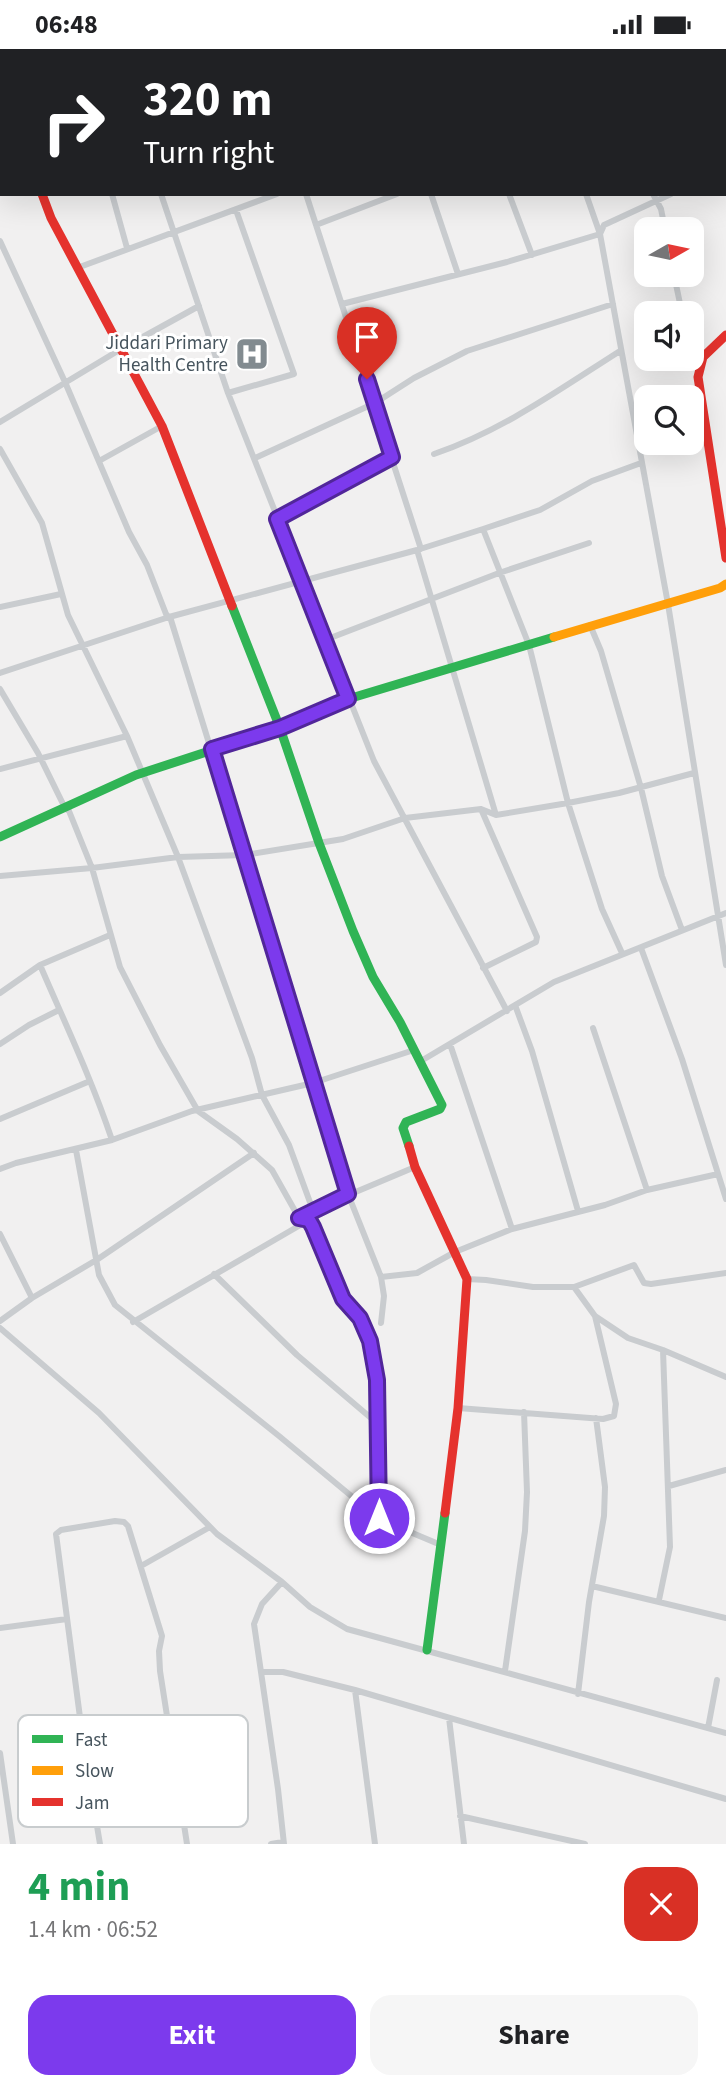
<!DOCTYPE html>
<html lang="en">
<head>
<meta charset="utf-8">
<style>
  body { margin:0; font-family:"Source Sans 3",sans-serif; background:#f6f6f6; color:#202124; height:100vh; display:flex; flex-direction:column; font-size:26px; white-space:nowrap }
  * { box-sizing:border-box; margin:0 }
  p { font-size:23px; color:#757577 }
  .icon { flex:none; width:38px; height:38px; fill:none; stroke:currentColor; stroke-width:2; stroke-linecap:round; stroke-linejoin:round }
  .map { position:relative; height:1795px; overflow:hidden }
  .sheet { display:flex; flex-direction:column; background:#fff; flex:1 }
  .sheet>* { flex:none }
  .banner { position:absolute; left:0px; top:0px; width:726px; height:147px; box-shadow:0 7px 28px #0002; background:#202124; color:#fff; overflow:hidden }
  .needle { width:46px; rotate:81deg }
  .fabs { position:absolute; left:634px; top:168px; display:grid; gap:14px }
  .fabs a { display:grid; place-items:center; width:70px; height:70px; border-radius:14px; background:#fff; box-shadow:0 7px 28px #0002; font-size:35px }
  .pin { position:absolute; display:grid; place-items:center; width:60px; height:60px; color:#fff; margin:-72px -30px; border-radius:50% 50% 50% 0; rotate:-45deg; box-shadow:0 0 7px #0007 }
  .pin .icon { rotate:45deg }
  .me { position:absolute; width:77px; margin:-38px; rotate:0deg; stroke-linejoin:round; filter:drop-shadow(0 0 5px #0008) }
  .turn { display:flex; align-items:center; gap:24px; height:147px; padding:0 28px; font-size:32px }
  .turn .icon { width:91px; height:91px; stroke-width:2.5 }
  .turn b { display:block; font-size:49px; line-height:60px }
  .round { display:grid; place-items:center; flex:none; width:74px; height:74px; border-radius:21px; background:#f6f6f6 }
  .overview { display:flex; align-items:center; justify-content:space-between; height:119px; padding:0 28px }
  h1 { font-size:42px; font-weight:700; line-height:52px; color:#1e9e55 }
  .primary-button { display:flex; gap:14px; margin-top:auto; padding:14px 28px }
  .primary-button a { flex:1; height:80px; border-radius:21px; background:#7c3aed; color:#fff; font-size:28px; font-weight:700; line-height:80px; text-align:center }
  .primary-button a+a { background:#f6f6f6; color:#202124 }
  .status { display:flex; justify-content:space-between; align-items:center; height:49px; padding:0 35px; background:#fff; direction:ltr }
  .status svg { height:19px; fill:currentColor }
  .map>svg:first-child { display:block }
</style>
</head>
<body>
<div class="status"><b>06:48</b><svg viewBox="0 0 49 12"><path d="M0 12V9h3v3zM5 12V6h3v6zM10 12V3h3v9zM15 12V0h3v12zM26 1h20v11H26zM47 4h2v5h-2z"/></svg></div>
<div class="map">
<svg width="726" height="1795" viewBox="0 0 726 1795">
  <rect width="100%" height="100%" fill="#f1f0f0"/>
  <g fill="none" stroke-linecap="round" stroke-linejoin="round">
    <path stroke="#c9cccf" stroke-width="6" d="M117 0V2
      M170 0V2
      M259 0V2
      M353 0V2
      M403 0V2
      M486 0 487 2
      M567 0 568 2
      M633 2 638 0
      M724 114 726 113
      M112 145 127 199
      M161 145 228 344 374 712 507 962
      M306 145 421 500
      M431 145 458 225
      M509 145 532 206
      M586 145 600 185 668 555 726 916
      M653 145 661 160 665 180
      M316 176 397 145
      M0 192 65 333 129 483 147 516 166 565 171 571 348 1145 381 1228
      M77 219 277 145
      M674 226 682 264
      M342 255 507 213 600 185 604 176 671 145
      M691 302 697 317
      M228 344 294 325 236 161
      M0 373 121 300 199 257
      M0 400 42 474 68 566 127 687 178 808 252 1009 262 1046 289 1096 311 1156 308 1163
      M434 405C502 382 560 340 620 302
      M255 409 375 354 414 329 467 302 613 255
      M99 412 162 377
      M277 470 392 409
      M483 480 529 596 568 754 602 860 622 904
      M417 501 496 766
      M0 558 61 545
      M590 576 601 602 641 739 662 827 682 881
      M325 591 499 524 589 494
      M0 624 169 568 417 501 483 480 540 461 592 432 641 414
      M0 640 38 704 65 759 69 762 92 819 120 918 160 996 198 1062 237 1090 272 1121 299 1169 309 1171 313 1178 343 1250 360 1269 370 1292 377 1331 379 1470 441 1496
      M0 720 127 687
      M481 760 537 888 536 893 483 919
      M0 827 92 819 178 808 245 806 343 790 405 769 481 760 496 766 568 754 619 744 694 724
      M641 899 682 1010 726 1150
      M40 916C65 974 92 1031 112 1091
      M0 944 40 916 110 886
      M515 956 532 1002 578 1162
      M593 979 647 1141
      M0 995 29 976 59 961
      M450 995 512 1180
      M421 1012 554 933 726 864
      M0 1070 90 1032
      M76 1101 99 1226 115 1256 279 1387 379 1470
      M0 1120 16 1114 112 1091 192 1062 313 1034 414 1001
      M308 1163 415 1118
      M0 1185 32 1249
      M214 1225 297 1306 378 1375
      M467 1230 486 1231 533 1238H574L595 1267 628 1289 663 1301 726 1328
      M574 1238 634 1216 644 1234 651 1235 726 1224
      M0 1272 32 1249 98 1210 254 1104
      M133 1273 309 1171
      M381 1274 384 1247 381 1228 417 1224 455 1203 512 1180 605 1156 647 1141 718 1125
      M0 1279 99 1364 217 1485 282 1533 310 1558 347 1580 726 1684
      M458 1359 603 1370 614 1367 616 1355 595 1267
      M669 1437 726 1421
      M141 1517 210 1478
      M282 1533 262 1555 254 1575 278 1740 284 1795
      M592 1537 726 1569
      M659 1551 670 1498 663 1301
      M0 1579 67 1570
      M505 1622 525 1482 527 1443 524 1363
      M261 1623H283L355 1641 726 1750
      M355 1641 375 1795
      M578 1645 589 1553 604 1467 605 1438 596 1369
      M449 1669 464 1795
      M708 1679 717 1631
      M0 1704 13 1795
      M460 1767 585 1795
      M100 1795 84 1699 56 1485 61 1481 115 1472 124 1473 128 1477 162 1587 159 1602 160 1622 187 1795
      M271 1795 283 1793"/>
    <path stroke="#30b455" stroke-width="9" d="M712 0 713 2
      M28 2 29 0
      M232 557 280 679 319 794 353 882 373 928 400 973 442 1056 440 1060 406 1073 403 1079 409 1097
      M0 788 136 726 280 679 348 650 554 588
      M427 1601 445 1464"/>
    <path stroke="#ff9f0a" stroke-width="9" d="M724 15 726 17
      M0 126 2 118
      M554 588 720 539 726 535"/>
    <path stroke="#e5322d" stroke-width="9" d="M723 0 726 3
      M42 145 51 169 162 377 232 557
      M726 286 703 308 698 328 726 509
      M409 1097 415 1118 467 1230 458 1359 445 1464"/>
  </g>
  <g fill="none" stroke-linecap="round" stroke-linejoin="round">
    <defs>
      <path id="route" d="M367 330 392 408 277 470 348 650 280 679 212 700 348 1145 299 1169 309 1171 313 1178 343 1250 360 1269 370 1292 377 1331 379 1469"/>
    </defs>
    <use href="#route" stroke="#51269a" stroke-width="18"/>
    <use href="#route" stroke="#7c3aed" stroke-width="12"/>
  </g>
  <defs>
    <symbol id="hospital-square" viewBox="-11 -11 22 22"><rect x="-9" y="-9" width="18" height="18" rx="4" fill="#828b90" stroke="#fff"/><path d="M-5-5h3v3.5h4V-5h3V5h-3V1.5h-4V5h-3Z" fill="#fff"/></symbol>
  </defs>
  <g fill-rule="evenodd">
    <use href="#hospital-square" x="233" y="286" width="38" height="38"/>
  </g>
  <g text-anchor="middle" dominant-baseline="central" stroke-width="6" stroke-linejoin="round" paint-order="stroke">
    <g font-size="19" fill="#46545d" stroke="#fff" text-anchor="end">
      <text x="228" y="294">Jiddari Primary<tspan x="228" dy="22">Health Centre</tspan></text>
    </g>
  </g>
  <rect x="18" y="1666" width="230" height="112" rx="10" fill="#fff" stroke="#c8ccce" stroke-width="2"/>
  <rect x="32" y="1686" width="31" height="8" fill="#30b455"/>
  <rect x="32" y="1717" width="31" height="9" fill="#ff9f0a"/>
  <rect x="32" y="1749" width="31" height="8" fill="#e5322d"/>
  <g font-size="19" fill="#46545d">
    <text x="75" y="1697">Fast</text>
    <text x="75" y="1728">Slow</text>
    <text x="75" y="1760">Jam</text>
  </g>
</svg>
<div class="fabs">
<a><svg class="needle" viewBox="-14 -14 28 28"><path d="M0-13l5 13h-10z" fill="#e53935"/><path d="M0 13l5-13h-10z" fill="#757577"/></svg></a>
<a><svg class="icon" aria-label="sound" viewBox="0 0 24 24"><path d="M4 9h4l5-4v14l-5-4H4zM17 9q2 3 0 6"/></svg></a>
<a><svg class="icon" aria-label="search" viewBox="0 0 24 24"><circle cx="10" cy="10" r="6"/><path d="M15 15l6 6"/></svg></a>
</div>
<div class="pin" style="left:367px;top:330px;background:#d93025"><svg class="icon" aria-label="arrive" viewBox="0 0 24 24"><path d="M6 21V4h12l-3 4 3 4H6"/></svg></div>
<svg class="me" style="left:379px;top:1469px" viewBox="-20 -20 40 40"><circle r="17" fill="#7c3aed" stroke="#fff" stroke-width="3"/><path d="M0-11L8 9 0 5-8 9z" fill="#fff"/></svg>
<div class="banner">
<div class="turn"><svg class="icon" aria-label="right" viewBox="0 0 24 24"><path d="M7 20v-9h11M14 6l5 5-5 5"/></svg><div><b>320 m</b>Turn right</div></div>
</div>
</div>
<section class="sheet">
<div class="overview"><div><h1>4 min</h1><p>1.4 km · 06:52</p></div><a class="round" style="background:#d93025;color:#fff"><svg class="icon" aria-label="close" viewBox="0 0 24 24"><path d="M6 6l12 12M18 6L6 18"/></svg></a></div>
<div class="primary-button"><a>Exit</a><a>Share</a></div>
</section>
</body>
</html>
